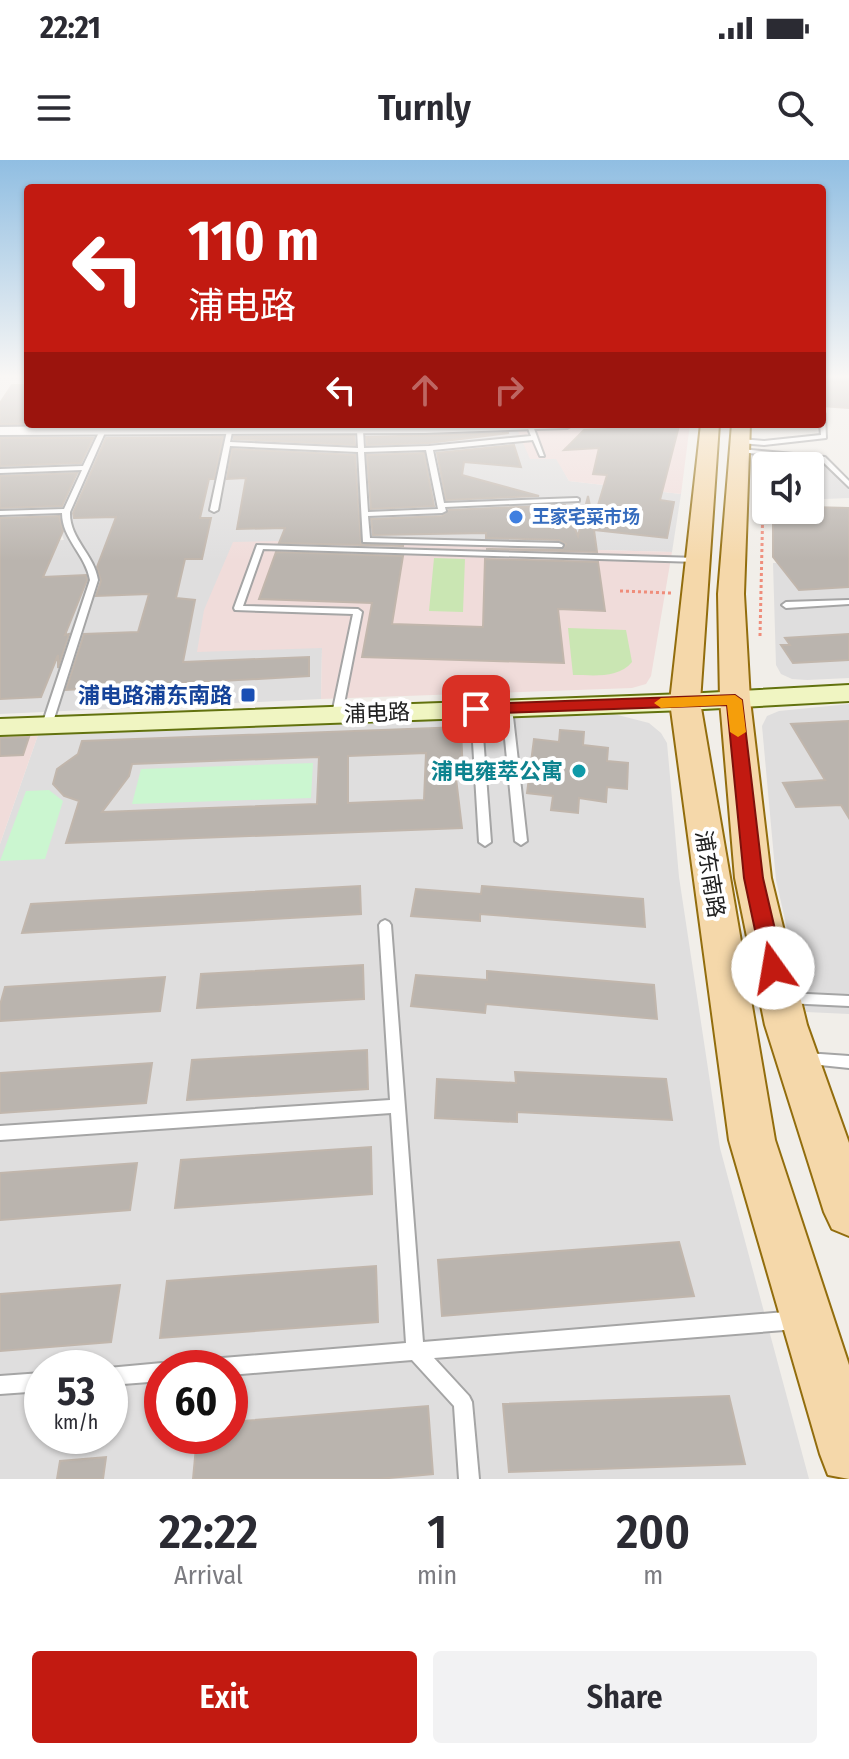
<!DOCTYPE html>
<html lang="en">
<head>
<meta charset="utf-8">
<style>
  body { margin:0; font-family:"Fira Sans Condensed","Noto Sans SC",sans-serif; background:#f2f2f3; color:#2b2b33; height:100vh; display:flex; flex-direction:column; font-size:30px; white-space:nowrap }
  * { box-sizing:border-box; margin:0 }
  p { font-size:26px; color:#7c7c81 }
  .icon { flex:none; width:44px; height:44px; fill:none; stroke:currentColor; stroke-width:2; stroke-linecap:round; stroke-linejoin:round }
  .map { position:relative; height:1319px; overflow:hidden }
  .details { display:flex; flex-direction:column; background:#fff; flex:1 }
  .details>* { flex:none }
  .hud { position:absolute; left:24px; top:24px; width:802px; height:244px; border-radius:8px; box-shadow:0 2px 6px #0004; background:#c21a11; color:#fff; overflow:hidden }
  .buttons { position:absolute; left:752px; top:292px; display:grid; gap:16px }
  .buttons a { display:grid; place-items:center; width:72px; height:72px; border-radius:8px; background:#fff; box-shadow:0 2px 6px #0004; font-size:40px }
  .speed { position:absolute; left:24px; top:1190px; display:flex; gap:16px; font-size:40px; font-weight:700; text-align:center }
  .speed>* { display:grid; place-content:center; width:104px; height:104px; border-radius:50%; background:#fff; box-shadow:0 2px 6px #0004; line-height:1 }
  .speed small { font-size:20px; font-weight:400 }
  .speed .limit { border:12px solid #d22; background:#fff; color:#111 }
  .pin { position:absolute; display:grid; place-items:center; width:68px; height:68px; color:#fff; margin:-34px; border-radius:16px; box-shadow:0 4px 12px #0006 }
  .me { position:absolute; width:88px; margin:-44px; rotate:347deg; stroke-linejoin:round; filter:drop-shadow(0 0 6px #0008) }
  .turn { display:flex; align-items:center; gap:28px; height:168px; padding:0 32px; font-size:36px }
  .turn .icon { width:104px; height:104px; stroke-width:2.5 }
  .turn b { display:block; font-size:56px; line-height:68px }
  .lanes { display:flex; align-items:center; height:76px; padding:0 32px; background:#0003; justify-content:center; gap:40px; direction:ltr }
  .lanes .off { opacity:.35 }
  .eta { display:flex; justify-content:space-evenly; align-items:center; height:136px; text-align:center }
  .eta b { font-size:48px; font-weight:600; line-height:56px }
  .button { display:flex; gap:16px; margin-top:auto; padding:16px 32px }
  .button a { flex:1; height:92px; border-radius:8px; background:#c21a11; color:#fff; font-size:32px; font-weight:600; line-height:92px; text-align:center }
  .button a+a { background:#f2f2f3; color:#2b2b33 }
  .status { display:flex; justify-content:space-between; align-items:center; height:56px; padding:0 40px; background:#fff; direction:ltr }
  .status svg { height:22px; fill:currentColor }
  header { display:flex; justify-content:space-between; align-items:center; height:104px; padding:0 32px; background:#fff; font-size:36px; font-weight:600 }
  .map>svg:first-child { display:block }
</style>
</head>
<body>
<div class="status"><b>22:21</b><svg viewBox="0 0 49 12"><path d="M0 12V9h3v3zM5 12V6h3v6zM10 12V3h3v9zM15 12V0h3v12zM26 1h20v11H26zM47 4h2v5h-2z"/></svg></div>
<header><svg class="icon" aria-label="menu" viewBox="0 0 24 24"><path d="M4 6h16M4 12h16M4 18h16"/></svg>Turnly<svg class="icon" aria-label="search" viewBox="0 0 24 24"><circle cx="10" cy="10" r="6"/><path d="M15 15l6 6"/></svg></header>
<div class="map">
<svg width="849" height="1319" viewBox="0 0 849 1319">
  <rect width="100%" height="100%" fill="#f1eee9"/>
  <path fill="#dfdede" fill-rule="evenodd" d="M517 269 557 299 569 321 681 334 672 392 281 381 322 488 321 539 0 554V378L20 382 64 380 57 363 58 351 0 353V282L27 280 31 273Z
    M769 293 823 298 849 325V338L824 339 825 353 800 350H810V306H769Z
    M849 400V518L807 520 792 519 781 514 776 505 773 403Z
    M849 544V854L806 852 776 720 762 566 767 556 779 551Z
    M614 554 649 563 661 573 667 583 679 717 720 988 809 1319H0V684L38 575ZM42 1208H110V1276H42ZM162 1208H230V1276H162Z"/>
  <path fill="#f0dcda" d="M620 264H690L681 334 569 321 556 299H530L517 269Z
    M281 381 672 392 651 516 646 524 632 528 321 539 322 488 197 492 204 450 233 382Z
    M38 575 0 684V576Z"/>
  <path fill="#cae6b3" d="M434 398 465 399 463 452 429 451Z
    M568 468 626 470 632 502C618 519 593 515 573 515Z"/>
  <path fill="#cbf6d0" d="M313 603 311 638 132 644 141 609Z
    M49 630 63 641 45 699 0 701 26 631Z"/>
  <path fill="#bab4ae" stroke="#c1b6ac" stroke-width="2" fill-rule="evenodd" d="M822 216 849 218V248L822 246Z
    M12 225H28V264H0V243Z
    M679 266 660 340 674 342 667 378 594 370 597 392 486 389 562 390 566 384 559 380 486 378V373L373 375 371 359 442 356 449 350 565 345 578 376 588 336 591 351 596 352 607 315 593 314 599 288 564 290 584 270Z
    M509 273 429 283 367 285 366 277Z
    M354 276 355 285 234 279V277Z
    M223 277 214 319H209L200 358H211L202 399H185L176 438 195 440 183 502 309 497V516L66 530 84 474 138 472 149 434 96 436 101 421 97 407 116 357 74 358 73 353 106 278Z
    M0 278H93L81 303 0 306Z
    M514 285 521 307 464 302 462 315 539 336 446 340 437 293Z
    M232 289 355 295 361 384 404 386 279 383 285 368 237 369 246 318 227 319Z
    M424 293 434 346 371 349 367 295Z
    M77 313 62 346 0 348V316Z
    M810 347 849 348V427L799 430 773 397V352L810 356Z
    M59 356 63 371 43 417 86 415 87 420 65 475 69 474 58 508V495L41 537 0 539V358Z
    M276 392 403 396 392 464 483 467 485 399 598 402 605 451 558 449 564 503 362 497 372 443 259 439Z
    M849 474V500L793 503 781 485H790L785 478Z
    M849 561V658L841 645 796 647 783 623 825 620 791 564Z
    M461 567 463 618H456L462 668 66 683 79 641 64 636 53 624 57 609 78 594 82 581ZM426 593 424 640 348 643V596ZM319 597 317 644 102 652 129 616 132 604Z
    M560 570 584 572 583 585 608 588 607 601 628 603 627 629 607 627 606 642 579 638 578 653 551 650 553 636 527 633 534 579 559 582Z
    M29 577 23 595 0 596V578Z
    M360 726 361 754 22 773 31 744Z
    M482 726 643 739 645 767 480 754V761L411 756 416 729 481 734Z
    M363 805 364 839 197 848 201 814Z
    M487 811 654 825 657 859 486 844 485 853 411 846 416 815 487 820Z
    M165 817 160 851 0 861V845L5 827Z
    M367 890 368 929 187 940 192 900Z
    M152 903 146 943 0 953V913Z
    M515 912 666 919 672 960 517 952V962L435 958 437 919 516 923Z
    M371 987 372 1034 175 1048 181 1000Z
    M137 1003 130 1050 0 1060V1013Z
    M679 1082 694 1136 442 1156 438 1100Z
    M376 1106 378 1162 160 1178 167 1121Z
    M120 1125 111 1182 0 1191V1134Z
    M729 1236 745 1304 509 1312 503 1244Z
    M428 1246 433 1314 378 1319H193L197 1276H230V1262Z
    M106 1297 103 1319H57L60 1301Z"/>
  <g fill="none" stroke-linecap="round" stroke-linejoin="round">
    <defs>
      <path id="lane" d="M822 252 825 254 826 278 764 285 741 283 738 281 741 279 764 281 821 275 820 264H822Z
        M530 264 533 266 544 296H540L533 280 433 290 444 343 577 338 579 339V341L445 347 446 351 442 353 368 356 370 378 559 383 563 385 562 387 363 382 358 292 230 286 218 350 214 352 210 350 228 266 233 267 230 282 358 288 357 270 360 268 363 270 364 288 429 286 531 276 527 266ZM426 290 438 349 368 352 364 292Z
        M104 266 107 268 70 352C69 379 94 394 98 420L52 565 47 568 42 565 90 420C86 395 62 379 62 353L0 355V351L64 349 82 310 0 313V309L83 306 101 268Z
        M741 289 825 297 849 321V327L821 300 739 292V290Z
        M257 385 698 398 702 400 698 402 263 389 243 446 358 449 362 452 342 554 337 557 332 554 353 454 235 450 234 448Z
        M849 440V444L786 448 782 445 786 442Z
        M507 545 512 548 527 681 521 685 515 681 502 548Z
        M476 546 481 549 491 682 485 686 479 682 471 549Z
        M385 760 389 762 391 765 423 1182 797 1151 803 1154 806 1160 803 1166 797 1169 434 1198 469 1236 472 1242 479 1319H459L454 1246 412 1200 230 1215V1208H201L204 1202 210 1199 406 1183 391 953 0 980V966L390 940 379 765 381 762Z
        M786 833 849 836V846L786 843 781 842 779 838 781 834Z
        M806 893 849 896V908L801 903 799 899 801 895Z
        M162 1203 169 1208H162V1221L110 1225V1208H108Z
        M42 1213V1231L0 1234V1216Z"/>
      <path id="street" d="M573 264 567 268 425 273 0 275V267L71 266Z"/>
      <path id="secondary" d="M849 525V541L685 550 0 575V559L685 534Z"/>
      <path id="primary" d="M701 264H719L700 542 775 980 849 1205V1319L828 1315 820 1294 729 980 670 542Z
        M732 264H750L744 434 750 540 771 718 807 865 849 983V1076L832 1069 824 1052 765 865 735 718 720 540 718 434Z"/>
    </defs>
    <use href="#lane" stroke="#a5a5a5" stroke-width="4"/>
    <use href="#street" stroke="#a5a5a5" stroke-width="4"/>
    <use href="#secondary" stroke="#62720e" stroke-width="4"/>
    <use href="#primary" stroke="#926d0d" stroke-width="4"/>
    <path stroke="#ef8d7b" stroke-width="2" stroke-dasharray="2 2" stroke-linecap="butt" d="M763 343 764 305"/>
    <path stroke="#ef8d7b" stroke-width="3" stroke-dasharray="3 3" stroke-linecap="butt" d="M620 431 671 433
      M760 476 763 341"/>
    <use href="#lane" fill="#fff" fill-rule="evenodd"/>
    <use href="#street" fill="#fff" fill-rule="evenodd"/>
    <use href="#secondary" fill="#f0f5c2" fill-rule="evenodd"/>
    <use href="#primary" fill="#f5d8aa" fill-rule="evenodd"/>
  </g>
  <linearGradient id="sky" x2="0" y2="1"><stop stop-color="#90bee2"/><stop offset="0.54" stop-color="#f9f7f5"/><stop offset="1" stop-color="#f9f7f5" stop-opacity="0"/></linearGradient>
  <rect width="849" height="401" fill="url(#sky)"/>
  <path fill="#c21a11" stroke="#7e110b" stroke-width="2" d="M735 535 742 540 763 718 784 808 781 814 773 816 766 814 763 808 744 718 727 545 476 554 468 549 476 544Z"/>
  <path fill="#f59e0b" d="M735 535 742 540 746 572 738 577 730 572 727 545 661 548 654 543 661 538Z"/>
  <circle fill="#3f7fe0" stroke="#fff" stroke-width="3" cx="516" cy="357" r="8"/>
  <rect fill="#1a4fb4" stroke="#fff" stroke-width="3" x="240" y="527" width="16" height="16" rx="4"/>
  <circle fill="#0f9aa8" stroke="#fff" stroke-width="3" cx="579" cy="611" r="8"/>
  <g text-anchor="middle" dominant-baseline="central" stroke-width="8" stroke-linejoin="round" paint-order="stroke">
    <g font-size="18" font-weight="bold" fill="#366cbe" stroke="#fff" text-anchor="start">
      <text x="532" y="357">王家宅菜市场</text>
    </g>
    <g font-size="22" font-weight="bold" fill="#164399" stroke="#fff" text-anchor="end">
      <text x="232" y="535">浦电路浦东南路</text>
    </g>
    <g font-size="22" fill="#212121" stroke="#fff">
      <text transform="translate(377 553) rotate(-2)">浦电路</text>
      <text transform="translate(710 714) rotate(81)">浦东南路</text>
    </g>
    <g font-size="22" font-weight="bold" fill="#0d838f" stroke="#fff" text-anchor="end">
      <text x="563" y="611">浦电雍萃公寓</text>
    </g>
  </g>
</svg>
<div class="buttons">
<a><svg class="icon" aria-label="sound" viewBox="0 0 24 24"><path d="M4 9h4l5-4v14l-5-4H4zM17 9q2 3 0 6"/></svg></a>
</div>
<div class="speed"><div>53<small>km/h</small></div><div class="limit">60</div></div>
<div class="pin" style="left:476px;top:549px;background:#d93025"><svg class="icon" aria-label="arrive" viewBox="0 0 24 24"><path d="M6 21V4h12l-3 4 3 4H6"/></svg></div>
<svg class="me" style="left:773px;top:808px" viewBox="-20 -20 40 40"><circle r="19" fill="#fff"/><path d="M0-13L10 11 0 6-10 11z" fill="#c21a11"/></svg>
<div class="hud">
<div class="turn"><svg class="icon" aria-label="left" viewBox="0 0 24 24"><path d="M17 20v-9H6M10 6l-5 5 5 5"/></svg><div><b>110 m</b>浦电路</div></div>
<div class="lanes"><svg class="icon" aria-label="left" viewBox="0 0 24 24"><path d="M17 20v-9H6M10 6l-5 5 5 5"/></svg><svg class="icon off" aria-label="ahead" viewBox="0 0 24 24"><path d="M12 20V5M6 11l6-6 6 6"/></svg><svg class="icon off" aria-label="right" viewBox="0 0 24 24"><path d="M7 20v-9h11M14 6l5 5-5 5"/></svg></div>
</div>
</div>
<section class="details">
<div class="eta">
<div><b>22:22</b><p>Arrival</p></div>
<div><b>1</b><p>min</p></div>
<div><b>200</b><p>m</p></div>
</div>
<div class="button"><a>Exit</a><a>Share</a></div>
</section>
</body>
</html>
